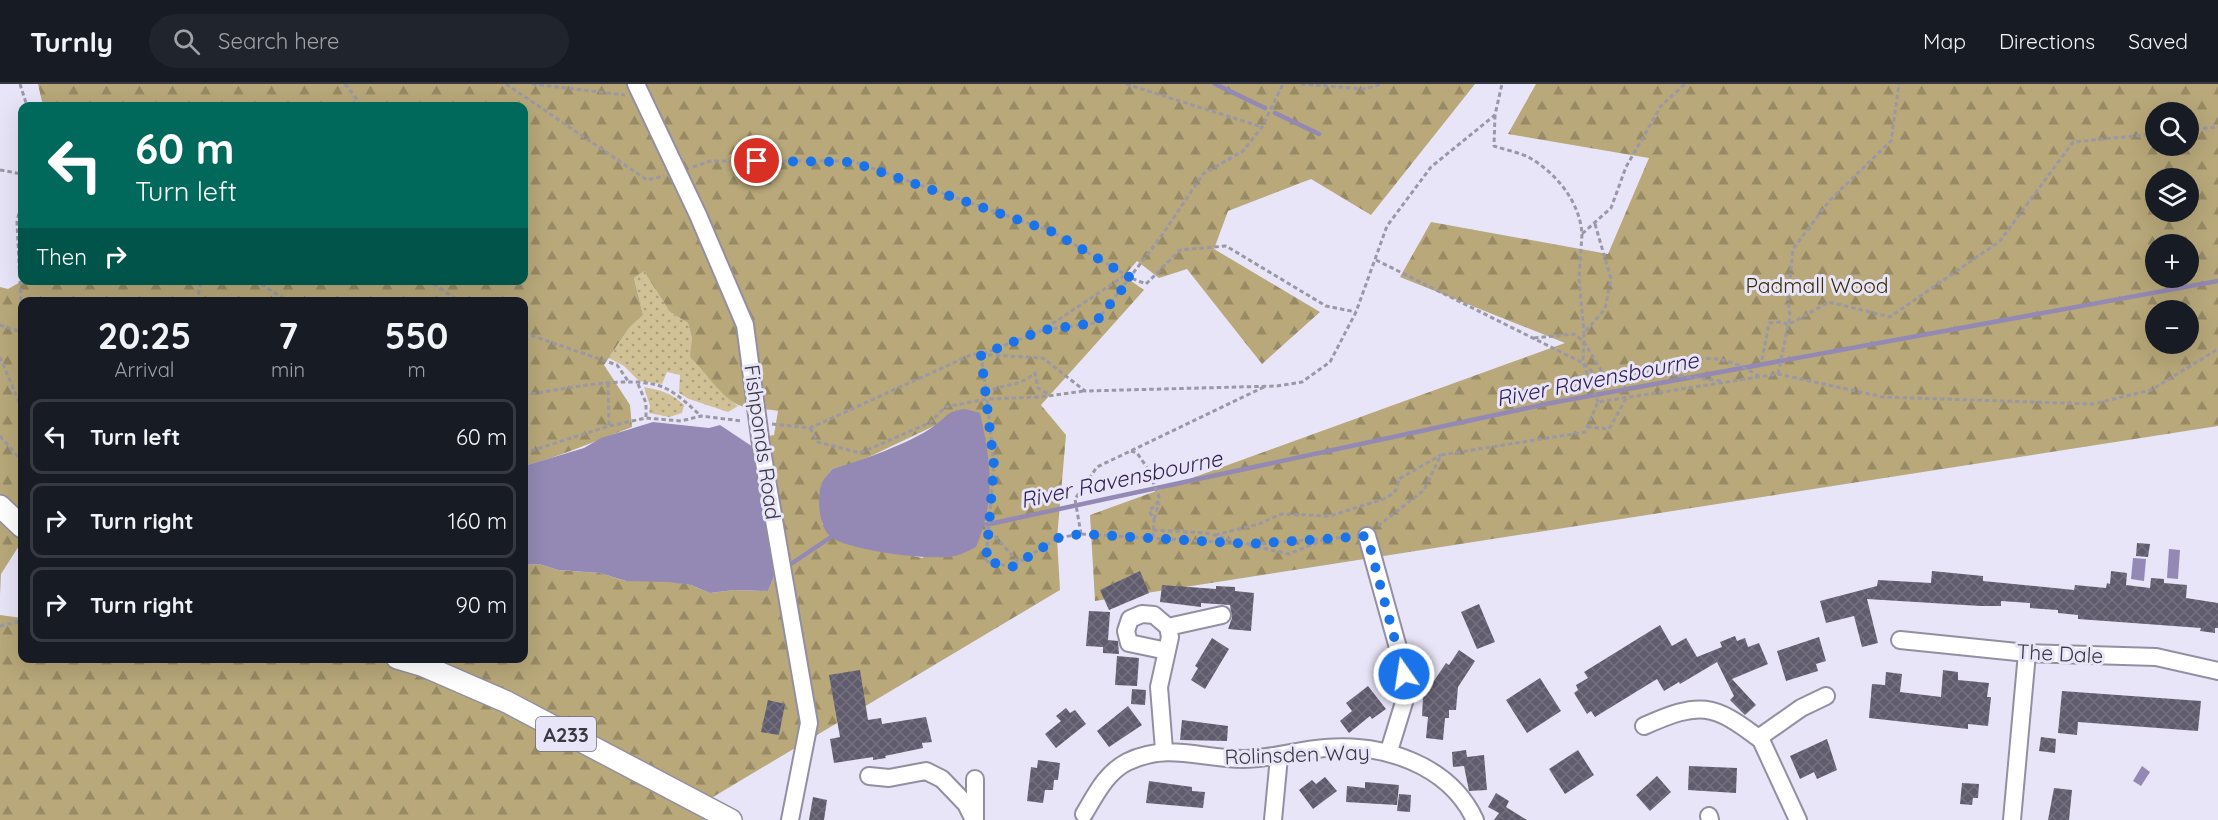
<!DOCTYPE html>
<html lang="en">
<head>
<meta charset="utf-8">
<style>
  body { margin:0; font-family:Quicksand,sans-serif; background:#20242c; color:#f1f3f6; height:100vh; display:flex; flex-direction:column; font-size:22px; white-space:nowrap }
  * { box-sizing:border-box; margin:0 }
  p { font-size:20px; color:#9ea1a6 }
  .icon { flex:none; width:33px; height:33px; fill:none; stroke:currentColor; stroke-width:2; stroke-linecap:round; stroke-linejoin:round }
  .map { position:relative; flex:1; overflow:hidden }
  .panel { position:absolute; left:18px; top:213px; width:510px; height:366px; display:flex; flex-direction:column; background:#171b24; border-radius:12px; box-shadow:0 6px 24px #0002 }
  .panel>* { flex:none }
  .banner { position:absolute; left:18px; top:18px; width:510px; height:183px; border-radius:12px; box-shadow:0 6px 24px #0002; background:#00695c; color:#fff; overflow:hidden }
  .buttons { position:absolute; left:2145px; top:18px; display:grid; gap:12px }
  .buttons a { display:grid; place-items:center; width:54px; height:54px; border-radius:50%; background:#171b24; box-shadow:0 6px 24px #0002; font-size:30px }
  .pin { position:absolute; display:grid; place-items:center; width:51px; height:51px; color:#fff; margin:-26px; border:3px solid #fff; border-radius:50%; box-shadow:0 2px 6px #0007 }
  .me { position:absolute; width:66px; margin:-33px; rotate:347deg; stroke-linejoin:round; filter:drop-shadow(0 0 4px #0008) }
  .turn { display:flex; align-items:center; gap:21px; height:126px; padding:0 18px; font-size:27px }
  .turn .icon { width:78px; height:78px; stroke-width:2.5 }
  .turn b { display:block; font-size:42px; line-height:51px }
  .then { display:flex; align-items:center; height:57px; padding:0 18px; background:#0003; gap:12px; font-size:22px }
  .eta { display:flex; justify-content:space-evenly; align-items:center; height:102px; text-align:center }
  .eta b { font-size:36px; font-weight:700; line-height:42px }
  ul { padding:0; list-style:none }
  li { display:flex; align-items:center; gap:18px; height:75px; margin:0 12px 9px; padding:0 6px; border:3px solid #363941; border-radius:12px }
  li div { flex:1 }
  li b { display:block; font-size:22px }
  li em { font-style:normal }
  header { display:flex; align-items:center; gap:36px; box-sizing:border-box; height:84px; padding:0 30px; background:#171b24; border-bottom:2px solid #363941 }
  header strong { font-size:28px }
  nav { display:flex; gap:33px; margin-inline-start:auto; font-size:21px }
  .search { width:420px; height:54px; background:#20242c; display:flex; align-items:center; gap:15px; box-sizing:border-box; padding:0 21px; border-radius:33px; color:#9ea1a6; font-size:22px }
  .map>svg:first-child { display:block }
</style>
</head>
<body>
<header>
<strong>Turnly</strong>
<div class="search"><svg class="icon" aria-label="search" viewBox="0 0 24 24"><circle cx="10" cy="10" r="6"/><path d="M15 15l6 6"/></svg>Search here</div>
<nav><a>Map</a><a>Directions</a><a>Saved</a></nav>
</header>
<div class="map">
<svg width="2218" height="736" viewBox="0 0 2218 736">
  <defs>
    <pattern id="grass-dots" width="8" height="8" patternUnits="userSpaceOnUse" patternTransform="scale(1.5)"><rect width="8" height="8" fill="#d1c196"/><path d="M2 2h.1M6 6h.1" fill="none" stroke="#ab9e7c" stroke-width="1.8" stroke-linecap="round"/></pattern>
    <pattern id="forest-firs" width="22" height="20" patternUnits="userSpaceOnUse" patternTransform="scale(1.5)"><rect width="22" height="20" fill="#b8a87a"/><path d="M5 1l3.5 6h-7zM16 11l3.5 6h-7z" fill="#978a65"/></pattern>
    <pattern id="building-cross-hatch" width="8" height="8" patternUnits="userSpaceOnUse" patternTransform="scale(1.5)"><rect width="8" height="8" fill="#605c6d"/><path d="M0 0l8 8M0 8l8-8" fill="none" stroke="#74717f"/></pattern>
  </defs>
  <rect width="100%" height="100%" fill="#e9e5f8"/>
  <path fill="url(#grass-dots)" d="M644 186 670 228 688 239 692 254 691 273C708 289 719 308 738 322L728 328 689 315 679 309 680 291 667 288 662 300 639 297 624 282 609 274 629 244 643 231 634 194Z
    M644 303C660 306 672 309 684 321L682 329 669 333 649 329 650 322Z"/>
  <path fill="url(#forest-firs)" fill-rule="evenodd" d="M38 0H1475L1371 131 1311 95 1228 127 1214 165 1320 228 1262 280 1187 185 1159 194 1137 177 1124 192 1144 206 1041 321 1066 351 1057 454 1060 506 703 719 728 736H0V531L22 534V574H524V481L539 480 558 486 600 489 626 497H669L691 501 710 509 734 506 768 507 775 490 791 487 768 352 774 351 778 327C765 324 752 327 741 322 722 315 706 288 690 273L692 254 688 239 670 228 644 187 634 194 643 231 629 244 604 281 630 321 632 343C596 357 561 372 524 382V218H22V457L1 490 0 511V203L8 205 24 196H524V22H43ZM934 342 923 474 856 461 822 440 821 401 832 385 856 379Z
    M1536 0H2218V342L1095 517 1090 431 1565 259 1400 193 1431 138 1608 170 1649 74 1508 50ZM2156 28H2188V62H2156ZM2156 94H2188V128H2156ZM2156 160H2188V194H2156ZM2156 226H2188V260H2156Z"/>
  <path fill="#9389b4" d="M965 325 980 329C991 378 996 416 976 463 970 466 962 470 955 472 932 477 850 467 831 453 819 444 817 415 821 401 823 395 829 390 832 385 858 378 913 358 934 342 950 331 944 328 965 325Z
    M653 338 709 344 720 341 753 363 775 490 768 507 734 506 710 509 691 501 669 498 626 497 600 489 558 486 539 480 524 481V382L584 364 601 354Z
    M2169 465 2180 466 2178 495 2167 494Z
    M2133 474 2146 475 2144 497 2131 495Z
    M2142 682 2150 688 2141 702 2133 697Z"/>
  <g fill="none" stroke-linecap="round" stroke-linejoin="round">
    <path stroke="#9389b4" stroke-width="4.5" d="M1215 0 1265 24
      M1275 29 1319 50
      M985 441 1551 319 2218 197
      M785 484 831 453"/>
  </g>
  <path fill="url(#building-cross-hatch)" d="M2137 459 2150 460 2148 473 2136 472Z
    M1140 487 1149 509 1109 526 1100 506Z
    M1932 487 1983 492V497L2074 506 2075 501 2106 504 2107 499 2110 500 2111 487 2127 489 2126 501 2150 504 2151 494 2164 495V499L2187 501 2186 514 2218 519V544H2215V549L2200 547 2201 544 2078 535V531L2058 529V526L2030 524V519L2001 517V522H1981L1867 515 1878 559 1862 563 1854 532 1826 539 1820 517 1877 502 1878 496 1931 499Z
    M1162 501 1216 505V502L1235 503V507L1254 509 1251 547 1228 545 1232 534 1230 521 1201 519V523L1160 518Z
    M1479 520 1495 558 1477 565 1461 528Z
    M1089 527 1110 528 1108 556 1118 557 1119 570 1103 569V563L1086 562Z
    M1660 541 1672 562 1686 554 1697 573 1722 563 1720 558 1735 552 1737 557 1745 554 1748 563 1759 559 1768 580 1732 595 1756 621 1745 631 1730 616 1734 612 1717 578 1680 600 1679 598 1664 607 1657 595 1595 633 1591 627 1587 630 1574 609 1578 606 1576 601 1588 594 1584 588Z
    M1819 553 1826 577 1816 580 1818 587 1786 597 1777 567Z
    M1212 554 1229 565 1205 605 1191 596 1198 584 1195 582Z
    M1459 566 1475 577 1458 603 1456 626H1449V634H1445L1443 656 1426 654 1428 633 1422 632 1423 613 1446 579 1449 581Z
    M1117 572 1139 574 1137 602 1115 601Z
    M860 586 868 636 881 634 882 640 926 633 932 658 922 659 923 664 885 672 886 674 873 676V673L834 679 830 655 840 653 829 591Z
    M1943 586 1958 588V596L1989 599 1987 613H1991L1988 642 1968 640V645L1869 634 1872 600 1885 601 1886 588 1902 590 1900 608 1941 613Z
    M1540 594 1561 627 1527 649 1506 616Z
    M1368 602 1386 625 1372 635 1370 632 1349 649 1340 637 1352 627 1346 619Z
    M1132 605 1146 606 1145 621 1131 620Z
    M2062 607 2201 617 2198 647 2078 638 2077 651 2058 649Z
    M768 616 785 620 779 651 761 648Z
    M1128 622 1142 641 1109 663 1097 647Z
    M1066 624 1070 629 1075 626 1086 640 1056 664 1045 650 1061 637 1056 632Z
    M1182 636 1228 642 1227 657 1180 656Z
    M2041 653 2056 655 2055 669 2039 667Z
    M1827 655 1837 686 1817 695 1814 688 1800 695 1790 672Z
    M1466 666 1467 673 1484 671 1487 706 1469 707 1464 682 1453 683 1452 668Z
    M1578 666 1594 691 1565 710 1549 685Z
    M1038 676 1060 679 1058 696H1054L1053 706H1045L1043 719 1027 717 1031 683 1037 684Z
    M1689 682 1737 684 1736 709 1688 706Z
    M1657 692 1671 708 1650 727 1636 711Z
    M1325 693 1337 707 1313 725 1299 706 1312 696 1316 700Z
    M1149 697 1192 703V707L1205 708 1203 724 1146 719Z
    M1365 698 1399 701 1397 721 1346 718 1347 702 1365 704Z
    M1962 699 1979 700 1978 714H1973L1972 721 1960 720Z
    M2054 704 2072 706 2069 736H2048Z
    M1496 709 1509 717 1506 723 1527 736H1494L1499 729 1488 723Z
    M1399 710 1411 711 1410 728 1397 727Z
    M813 713 827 716 824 736H809Z"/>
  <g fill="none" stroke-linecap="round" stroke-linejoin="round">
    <defs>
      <path id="minor" d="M636 0 698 131 745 241 761 361 809 639 790 736
        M1367 452 1400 571 1406 602 1405 615 1389 667
        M1168 543 1222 531
        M1900 556 2027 569 2156 573 2218 587
        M1644 642C1700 617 1713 619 1761 656
        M1164 666 1159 603 1170 553 1168 543 1154 531 1142 530 1130 535 1126 547 1129 559 1167 567
        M869 692 889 694 926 687 942 695 966 720 974 736
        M1084 730C1096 710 1106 689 1127 678 1169 658 1200 675 1243 675 1271 675 1297 666 1325 664 1382 659 1449 680 1475 736
        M1709 732 1710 736
        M975 735V695
        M1273 736 1279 673
        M1798 736 1761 656 1764 650 1801 624 1826 612
        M2012 736 2027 569"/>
      <path id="major" d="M0 422 22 443
        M397 574 424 582 507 618 731 736"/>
    </defs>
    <use href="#minor" stroke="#938fa1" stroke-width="20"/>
    <use href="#major" stroke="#938fa1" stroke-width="24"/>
    <path stroke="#9b98a6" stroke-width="3" stroke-dasharray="4.5 3" stroke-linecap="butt" d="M20 0 27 22
      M345 0 362 22
      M506 0 647 96 664 92
      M532 0 625 11
      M1126 0 1262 43
      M1301 0 1364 5 1382 0
      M1495 31 1494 62C1505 66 1519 68 1530 74 1556 89 1580 118 1582 150L1611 124 1626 83 1661 22 1685 0
      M2188 46 2218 43
      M693 83 710 77H852L1053 148 1131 194 1146 200 1180 166 1226 162 1326 222 1356 228
      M0 86 22 90
      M22 115 17 138 22 238
      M1595 140 1611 195 1605 225 1584 249 1583 279 1598 318
      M1582 150 1579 195 1584 249
      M1376 176 1583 279 1602 297 1651 288
      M255 196 289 218
      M427 196 461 218
      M197 218 201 196
      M0 241 22 248
      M1046 244 1124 192
      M524 249 617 281 628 297
      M1534 254 1574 250 1584 258 1607 296
      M983 270 1043 246 1095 239 1160 154 1203 90 1243 67 1262 43 1283 0
      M981 271 987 315
      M0 273 22 325
      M1762 276 1769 239 1783 238 1788 241 1829 218 1890 233 2000 157 2073 58 2156 50
      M1778 290 1790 232 1788 215 1793 165 1830 116 1891 57 1899 0
      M1721 297 1651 288C1698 274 1714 265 1759 292
      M608 299 609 342
      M638 300 646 319V334
      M986 309C1004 298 1016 305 1035 289L1038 304 1050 311
      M524 311C559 306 634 289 665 304 679 311 690 322 701 332
      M772 340 810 344 973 270 1043 274 1085 307 1277 302 1302 298 1330 278 1356 228 1387 142 1431 83 1495 31 1502 0
      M1587 343 1609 345 1627 313
      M810 344 818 358 860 369 931 338 945 323 987 315 1041 313 1084 307
      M0 352 22 377
      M1131 367 1137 369 1148 385 1159 413V417L1149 427 1154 435 1153 454
      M524 369 609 342 646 334 681 337 701 332 742 337
      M1154 435 1159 419
      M985 441 1019 479
      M1378 442 1424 406 1441 371 1585 348 1598 318 1778 290 1883 313 2093 320 2151 306 2218 265
      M1153 446 1206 449 1240 458
      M1081 450 1075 415 1097 383 1264 303
      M1215 451 1259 440 1281 430 1330 432 1387 414 1396 406 1399 395 1441 371
      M1249 461 1289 470 1323 456
      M986 477 1012 483 1057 454 1081 450 1250 460 1351 453
      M0 542 22 537"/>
    <use href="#minor" stroke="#fff" stroke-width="16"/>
    <use href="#major" stroke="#fff" stroke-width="21"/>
    <path stroke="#9b98a6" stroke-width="3" stroke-dasharray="4.5 3" stroke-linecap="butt" d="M986 477 994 381 987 315"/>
  </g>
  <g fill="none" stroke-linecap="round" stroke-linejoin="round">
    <path stroke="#1a73e8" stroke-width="10" stroke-dasharray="0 18" d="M757 77 852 78 1053 148 1131 194 1095 239 1043 246 981 271 994 381 986 477 1012 483 1058 454 1081 450 1250 460 1367 452 1404 590"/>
  </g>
  <g text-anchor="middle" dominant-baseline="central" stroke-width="6" stroke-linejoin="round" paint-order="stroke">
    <rect fill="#e9e5f8" stroke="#6e6c77" stroke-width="1.5" x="536" y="633" width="60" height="34" rx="4.5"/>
    <g font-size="20" font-weight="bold" fill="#3a3840">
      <text x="566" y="650">A233</text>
    </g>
    <g font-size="21" fill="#3a2d06" stroke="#e9e5f8">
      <text x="1817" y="201">Padmall Wood</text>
    </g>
    <g font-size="21" fill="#3a3840" stroke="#e9e5f8">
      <text transform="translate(763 358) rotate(82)">Fishponds Road</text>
      <text transform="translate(2060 569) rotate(3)">The Dale</text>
      <text transform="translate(1297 670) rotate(-2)">Rolinsden Way</text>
    </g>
    <g font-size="22" font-style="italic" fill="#2f1d53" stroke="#e9e5f8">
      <text transform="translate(1597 295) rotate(-11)">River Ravensbourne</text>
      <text transform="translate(1121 395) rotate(-12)">River Ravensbourne</text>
    </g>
  </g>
</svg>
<div class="buttons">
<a><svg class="icon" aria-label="search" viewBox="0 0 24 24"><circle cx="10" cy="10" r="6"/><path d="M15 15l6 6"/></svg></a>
<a><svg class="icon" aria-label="layers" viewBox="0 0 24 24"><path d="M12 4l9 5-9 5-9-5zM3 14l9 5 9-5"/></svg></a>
<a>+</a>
<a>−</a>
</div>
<div class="pin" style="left:757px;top:77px;background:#d93025"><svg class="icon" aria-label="arrive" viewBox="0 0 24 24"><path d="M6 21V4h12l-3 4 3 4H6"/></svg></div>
<svg class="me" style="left:1404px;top:590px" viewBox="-20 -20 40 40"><circle r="17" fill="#1a73e8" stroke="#fff" stroke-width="3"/><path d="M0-11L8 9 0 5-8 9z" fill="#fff"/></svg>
<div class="banner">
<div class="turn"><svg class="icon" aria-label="left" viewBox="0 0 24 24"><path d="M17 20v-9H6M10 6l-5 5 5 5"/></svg><div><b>60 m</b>Turn left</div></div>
<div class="then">Then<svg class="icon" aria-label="right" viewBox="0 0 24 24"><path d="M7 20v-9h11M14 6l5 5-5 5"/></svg></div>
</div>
<section class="panel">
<div class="eta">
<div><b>20:25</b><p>Arrival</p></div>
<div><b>7</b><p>min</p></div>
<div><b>550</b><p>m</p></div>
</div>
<ul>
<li><svg class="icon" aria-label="left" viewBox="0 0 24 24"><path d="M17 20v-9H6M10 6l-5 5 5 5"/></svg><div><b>Turn left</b></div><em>60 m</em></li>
<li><svg class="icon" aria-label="right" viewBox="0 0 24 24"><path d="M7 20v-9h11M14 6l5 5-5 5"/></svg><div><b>Turn right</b></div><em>160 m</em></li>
<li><svg class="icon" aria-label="right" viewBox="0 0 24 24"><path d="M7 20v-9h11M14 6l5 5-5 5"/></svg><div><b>Turn right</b></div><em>90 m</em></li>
</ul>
</section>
</div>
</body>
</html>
